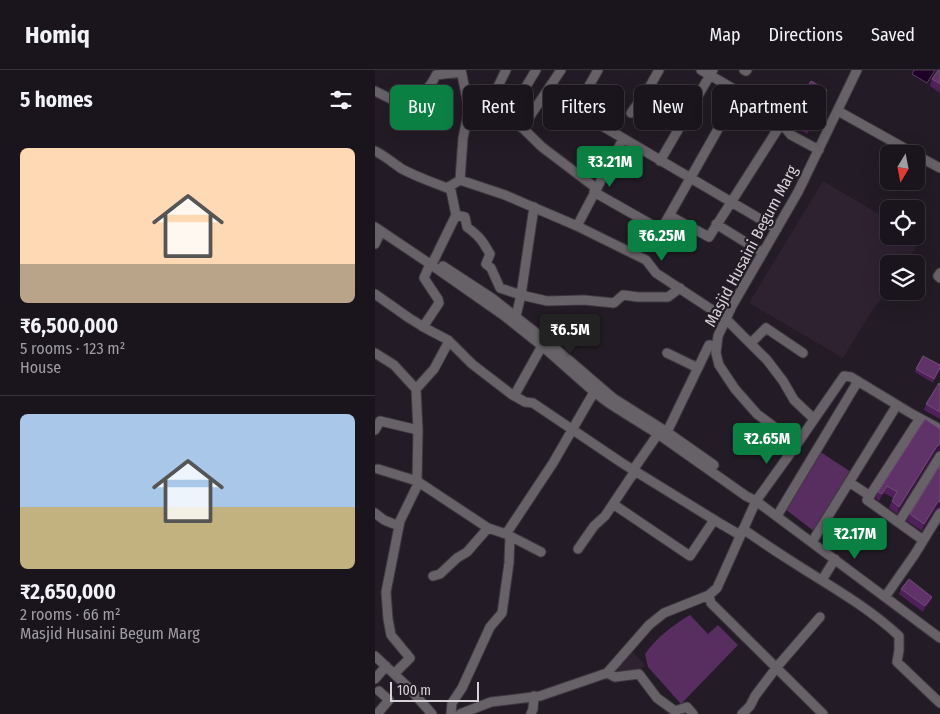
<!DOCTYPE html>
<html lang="en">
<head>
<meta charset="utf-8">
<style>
	body { margin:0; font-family:"Fira Sans Condensed",sans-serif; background:#272129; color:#f1f3f6; height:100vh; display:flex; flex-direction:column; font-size:19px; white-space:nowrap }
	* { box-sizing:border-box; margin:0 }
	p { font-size:16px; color:#9f9ea3 }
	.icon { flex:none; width:28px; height:28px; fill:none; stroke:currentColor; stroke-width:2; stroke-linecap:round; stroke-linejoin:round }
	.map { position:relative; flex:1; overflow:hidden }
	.sheet { display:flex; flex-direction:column; background:#1a141c; width:375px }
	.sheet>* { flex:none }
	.hud { position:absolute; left:15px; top:15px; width:475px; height:45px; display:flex; gap:10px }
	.needle { width:32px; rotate:190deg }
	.tools { position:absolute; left:505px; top:75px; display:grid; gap:10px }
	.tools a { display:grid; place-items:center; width:45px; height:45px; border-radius:8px; background:#1a141c; box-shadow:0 5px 20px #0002,0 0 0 1px #38333b; font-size:25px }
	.scale { position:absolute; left:15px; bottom:12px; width:89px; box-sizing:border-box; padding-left:5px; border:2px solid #d7d1d8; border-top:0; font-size:14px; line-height:18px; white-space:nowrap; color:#d7d1d8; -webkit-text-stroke:4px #231b25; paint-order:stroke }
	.price { position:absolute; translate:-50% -42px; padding:0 11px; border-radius:5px; background:#0b8043; color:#fff; font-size:16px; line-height:32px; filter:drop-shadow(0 1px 2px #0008) }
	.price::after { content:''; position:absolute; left:50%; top:30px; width:15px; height:11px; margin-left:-8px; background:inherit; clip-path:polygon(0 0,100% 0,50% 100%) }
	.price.on { background:#222; color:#fff }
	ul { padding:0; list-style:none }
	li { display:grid; align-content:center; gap:10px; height:265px; padding:0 20px }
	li+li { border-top:1px solid #38333b }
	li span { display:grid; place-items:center; height:155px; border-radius:8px; color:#555 }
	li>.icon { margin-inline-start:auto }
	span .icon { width:90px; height:90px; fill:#fffc; stroke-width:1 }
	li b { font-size:21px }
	h2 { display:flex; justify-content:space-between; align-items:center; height:60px; padding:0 20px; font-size:21px }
	.tag { padding:0 18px; border-radius:8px; background:#1a141c; box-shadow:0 5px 20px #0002,0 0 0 1px #38333b; font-size:18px; line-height:45px }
	.tag.on { background:#0b8043; color:#fff }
	header { display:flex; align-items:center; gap:30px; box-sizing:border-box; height:70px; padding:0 25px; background:#1a141c; border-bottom:1px solid #38333b }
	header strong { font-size:24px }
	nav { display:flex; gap:28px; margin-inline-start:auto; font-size:18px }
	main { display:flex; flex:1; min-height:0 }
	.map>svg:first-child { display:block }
	.built { fill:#2e2230 }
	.green { fill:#582d60 }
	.water { fill:#1f0026; stroke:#563f5b }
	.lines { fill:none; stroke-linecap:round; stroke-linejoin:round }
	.minor-casing { stroke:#403842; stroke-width:11 }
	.minor { stroke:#676267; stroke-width:9 }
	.wall { fill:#50205a }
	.shaded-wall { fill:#38163f }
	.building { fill:#5f3367; stroke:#724c79 }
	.labels { text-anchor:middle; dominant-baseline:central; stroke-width:4.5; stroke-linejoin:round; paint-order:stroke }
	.street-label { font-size:16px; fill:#d7d1d8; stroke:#231b25 }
</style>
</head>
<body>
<header>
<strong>Homiq</strong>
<nav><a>Map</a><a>Directions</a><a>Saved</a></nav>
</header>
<main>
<section class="sheet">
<h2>5 homes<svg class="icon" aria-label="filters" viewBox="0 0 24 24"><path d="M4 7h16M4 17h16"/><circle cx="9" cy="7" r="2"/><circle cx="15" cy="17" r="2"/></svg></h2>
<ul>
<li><span style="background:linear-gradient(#ffd9b3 75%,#b9a48a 0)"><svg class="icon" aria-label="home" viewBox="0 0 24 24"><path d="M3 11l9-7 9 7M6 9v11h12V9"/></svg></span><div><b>₹6,500,000</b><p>5 rooms · 123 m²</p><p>House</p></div></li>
<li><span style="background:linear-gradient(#a9c7e8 60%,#c2b280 0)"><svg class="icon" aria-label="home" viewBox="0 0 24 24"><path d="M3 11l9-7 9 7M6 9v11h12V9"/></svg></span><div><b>₹2,650,000</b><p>2 rooms · 66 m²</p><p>Masjid Husaini Begum Marg</p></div></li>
</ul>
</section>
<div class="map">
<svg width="565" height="644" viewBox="0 0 565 644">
	<rect width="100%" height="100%" fill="#231b25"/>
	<path class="built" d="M448 111 514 150V166H540L546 170 529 194H514V217L493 247 468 288 374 233Z
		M256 580 270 595 264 602 240 605 236 602Z"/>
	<path class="green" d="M444 381 476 402 440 462 410 439Z
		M315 545 333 564 343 555 363 575 306 634 273 597 270 584C282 567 298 555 315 545Z"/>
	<path class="water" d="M539 0H560L552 13 537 4Z"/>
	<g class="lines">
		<defs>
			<path id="minor" d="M223 0 198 44 199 45 229 57 402 159
				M326 0 364 22 395 44 410 58 416 65 444 80
				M369 0 371 1 372 0
				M0 21 20 31 28 38C41 29 54 21 61 5L86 2
				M93 34 100 29 130 41 167 77 221 118
				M114 35 131 0
				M463 41 540 84
				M256 43 275 16 284 0
				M134 45 161 0
				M147 58 186 0
				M0 81C10 86 18 93 27 99 42 107 57 112 72 118L85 110 130 125 202 156 271 190 281 203 351 249 392 290 408 311 419 330 439 349
				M541 85 565 98
				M285 91 338 0
				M85 110 88 68 94 39 86 0
				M219 122 286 160 364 22
				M81 145 90 147 92 157C105 167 107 170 115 184L111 194 116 198 125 218 146 225 172 231 209 230 239 233 248 225 263 227H293L305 218
				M295 146 334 167 406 54
				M341 154 388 183
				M202 156 248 69
				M0 157 55 194 128 245 167 276 219 322 235 334 283 364 371 426 381 431 565 568
				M0 174 6 161
				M59 190 81 145 75 116
				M68 196 117 228 174 273 238 328 292 362 339 395
				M565 203 563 206 565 208
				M0 224 34 248 52 259 73 270 97 294 136 324 150 332 158 333 247 393 346 454 365 465
				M141 246 146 225 159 137
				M48 257 64 233 63 229 49 208 55 194
				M376 273 391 258 428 283
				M0 283 19 295 41 319
				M292 283 323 298
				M139 326 167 276
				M545 348 492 430 548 470
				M0 360 5 351 43 360
				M292 362 334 275 342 276
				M422 374 382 344 360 319 344 295 341 283 343 266 357 236 423 122 482 0
				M3 399 42 411 113 458 131 464 166 482
				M258 400 283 364
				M42 411 43 360 41 319 59 299 74 271
				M474 412 495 426
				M238 434 315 486 339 450
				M0 443 9 450 24 456
				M402 446 483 311
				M524 452 565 386
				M368 459C384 470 400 481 416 491 453 515 492 536 524 566V580L522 592 565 633
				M131 464 178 393 219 322
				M437 472 522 335
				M203 479 219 456 230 446 260 401
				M58 506 65 504 82 488 92 482 113 458
				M447 510 460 489
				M334 525 336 533 448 644
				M510 527 540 484 565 443
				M0 586 33 617 57 644
				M232 603 240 607 264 604 282 628 300 641 312 637 318 644
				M19 604 35 588 16 565 13 549 11 522 25 451 44 412
				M0 609 11 596
				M2 644 14 630 4 621
				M76 644 77 633 87 618 115 557 127 543 134 493 135 466
				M85 644 116 632 165 626 232 603 274 555 289 543 334 525 342 518 381 431 422 374 469 306 476 307 537 344 565 359
				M156 644 158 639 159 626
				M367 644 375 636 380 626 401 598 445 547"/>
		</defs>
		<use href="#minor" class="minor-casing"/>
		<use href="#minor" class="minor"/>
	</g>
	<path class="wall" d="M565 0V23L555 16 557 9Z
		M449 27 439 43 440 52 432 64 416 54 418 47 416 46 418 39Z
		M565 295 558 313 540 302 541 299Z
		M565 314V349L549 340 551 334Z
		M565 359V380L560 383 522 444 514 438 518 428 509 423 504 431 501 428 503 422Z
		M565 437 560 440 547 461 532 451 535 444Z
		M526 519 555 532 548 542 524 524Z"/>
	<path class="shaded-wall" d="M452 20 449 27 436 49 438 42Z
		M442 45 440 52 432 64 435 57Z
		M565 374V380L560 383 522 444 524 437 562 376Z
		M512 416 509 423 504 431 507 424Z
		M565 431V437L560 440 547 461 549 454 562 433Z
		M557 527 555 532 548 542 550 536Z"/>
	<path class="building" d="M563 0H565V14L557 9Z
		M436 11 452 20 438 42 442 45 435 57 418 47 422 41 418 39Z
		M548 286 565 295V298L559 309 541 299Z
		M564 313 565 314V342L551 334Z
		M550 349 565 359V374L562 376 524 437 517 431 522 422 512 416 507 424 503 422Z
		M565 395V431L562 433 549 454 535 444Z
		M534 509 557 527 550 536 526 519Z"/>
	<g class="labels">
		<g class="street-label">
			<text transform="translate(376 176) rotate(-62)">Masjid Husaini Begum Marg</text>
		</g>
	</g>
</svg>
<div class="tools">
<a><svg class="needle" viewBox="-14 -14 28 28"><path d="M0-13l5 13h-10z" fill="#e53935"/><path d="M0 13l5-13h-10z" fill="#9f9ea3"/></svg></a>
<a><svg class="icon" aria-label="locate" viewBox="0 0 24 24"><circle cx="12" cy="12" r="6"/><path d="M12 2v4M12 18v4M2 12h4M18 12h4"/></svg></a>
<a><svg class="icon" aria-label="layers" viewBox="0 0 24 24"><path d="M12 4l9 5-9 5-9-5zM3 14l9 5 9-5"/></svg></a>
</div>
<div class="scale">100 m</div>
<b class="price" style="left:235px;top:118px">₹3.21M</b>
<b class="price" style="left:287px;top:192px">₹6.25M</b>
<b class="price on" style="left:195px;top:286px">₹6.5M</b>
<b class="price" style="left:392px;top:395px">₹2.65M</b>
<b class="price" style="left:480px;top:490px">₹2.17M</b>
<div class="hud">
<a class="tag on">Buy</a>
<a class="tag">Rent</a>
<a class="tag">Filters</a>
<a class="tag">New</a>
<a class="tag">Apartment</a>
</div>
</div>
</main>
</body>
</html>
